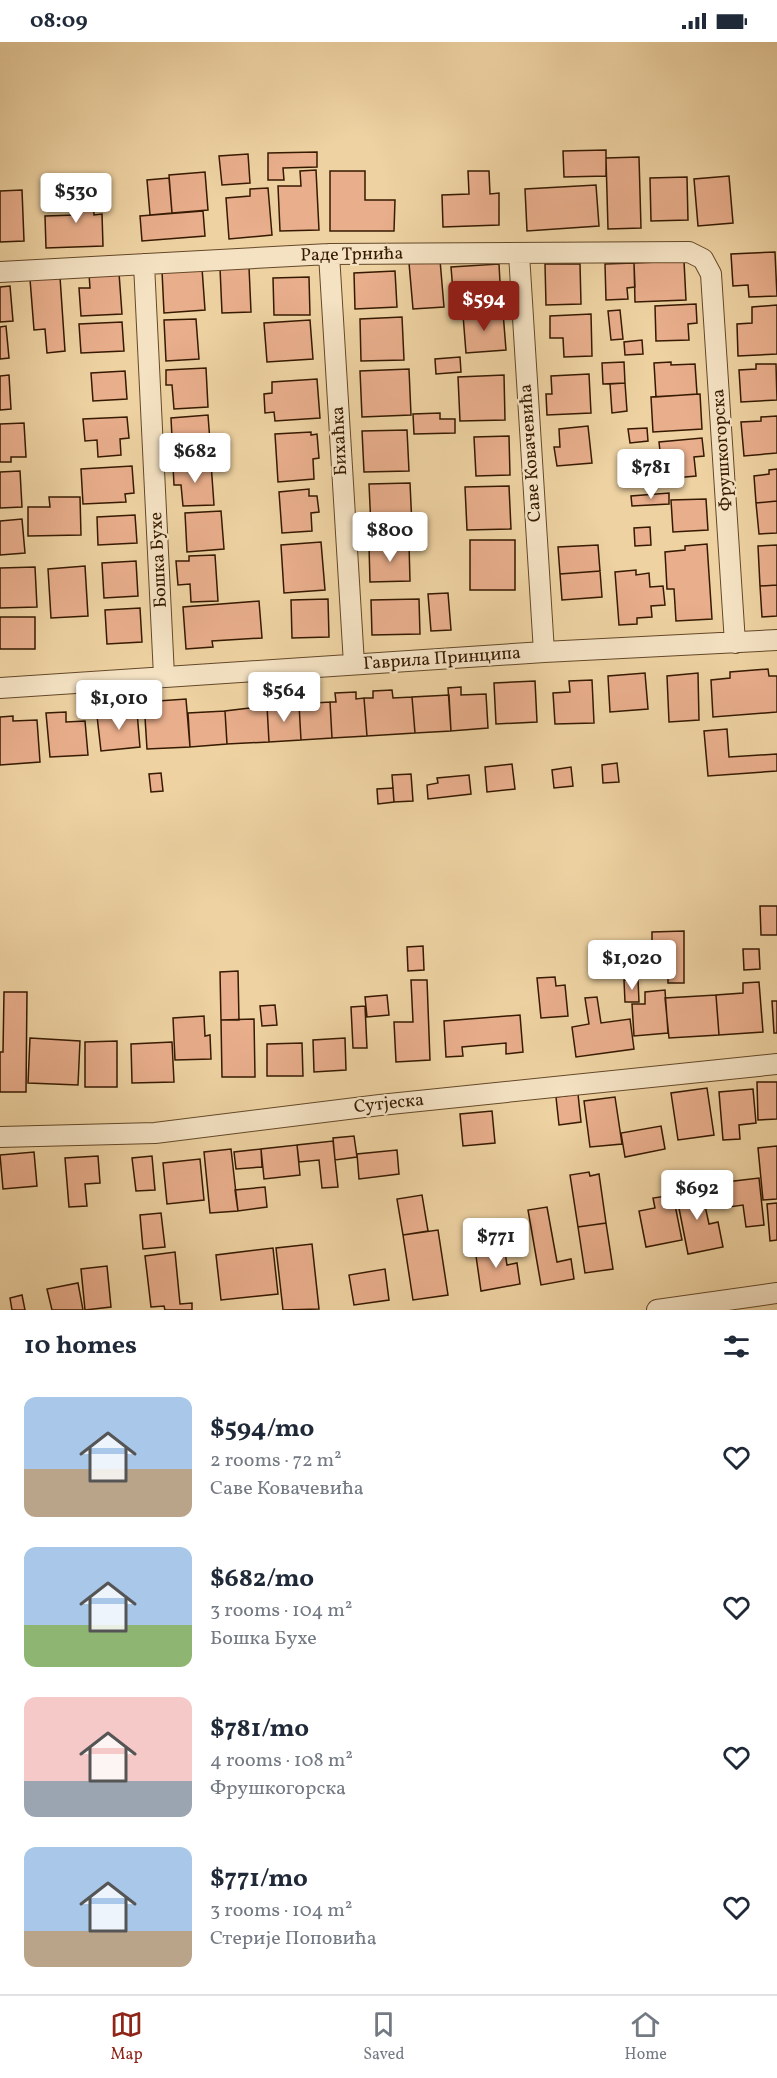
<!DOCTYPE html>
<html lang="en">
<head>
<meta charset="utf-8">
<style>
	body { margin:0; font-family:Vollkorn,serif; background:#f6f6f7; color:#1f2937; height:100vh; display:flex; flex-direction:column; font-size:22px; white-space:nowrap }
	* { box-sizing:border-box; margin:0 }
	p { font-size:20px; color:#747a83 }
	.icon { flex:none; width:33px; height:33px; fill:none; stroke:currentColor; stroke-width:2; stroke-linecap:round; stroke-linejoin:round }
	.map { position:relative; height:1268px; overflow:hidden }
	.panel { display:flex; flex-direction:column; background:#fff; flex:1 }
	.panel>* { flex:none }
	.price { position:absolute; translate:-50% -51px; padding:0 14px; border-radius:6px; background:#fff; color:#222; font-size:20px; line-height:39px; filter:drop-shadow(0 2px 3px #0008) }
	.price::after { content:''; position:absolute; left:50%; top:36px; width:18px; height:14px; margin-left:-9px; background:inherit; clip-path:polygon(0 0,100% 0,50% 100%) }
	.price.active { background:#8f2418; color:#fff }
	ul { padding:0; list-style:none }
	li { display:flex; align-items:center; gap:18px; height:150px; padding:0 24px }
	li span { display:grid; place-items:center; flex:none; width:168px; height:120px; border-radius:12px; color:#555 }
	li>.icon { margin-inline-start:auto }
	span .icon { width:72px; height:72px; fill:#fffc; stroke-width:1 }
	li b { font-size:26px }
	h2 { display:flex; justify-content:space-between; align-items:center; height:72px; padding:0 24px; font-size:26px }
	.status { display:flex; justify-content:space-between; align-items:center; height:42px; padding:0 30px; background:#fff; direction:ltr }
	.status svg { height:16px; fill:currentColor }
	.menu { display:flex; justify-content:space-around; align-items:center; height:84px; border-top:2px solid #e0e1e3; background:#fff; font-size:16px; color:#747a83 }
	.menu a { display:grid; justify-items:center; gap:3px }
	.menu .active { color:#8f2418 }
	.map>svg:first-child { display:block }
	.building { fill:#e9ae8c; stroke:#361a00; stroke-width:1.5 }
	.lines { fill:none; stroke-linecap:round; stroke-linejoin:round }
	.street-casing { stroke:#644828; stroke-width:22 }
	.street { stroke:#f4e2c3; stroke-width:20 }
	.labels { text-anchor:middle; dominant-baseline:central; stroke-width:4.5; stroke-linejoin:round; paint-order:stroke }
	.street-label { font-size:18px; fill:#361a00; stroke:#f4e2c3 }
</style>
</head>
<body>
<div class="status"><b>08:09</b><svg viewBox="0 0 49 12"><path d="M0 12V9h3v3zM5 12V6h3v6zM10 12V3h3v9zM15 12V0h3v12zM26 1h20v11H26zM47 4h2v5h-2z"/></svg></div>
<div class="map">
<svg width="777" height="1268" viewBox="0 0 777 1268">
	<rect width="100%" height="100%" fill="#eed2a2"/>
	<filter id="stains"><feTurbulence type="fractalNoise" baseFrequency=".00333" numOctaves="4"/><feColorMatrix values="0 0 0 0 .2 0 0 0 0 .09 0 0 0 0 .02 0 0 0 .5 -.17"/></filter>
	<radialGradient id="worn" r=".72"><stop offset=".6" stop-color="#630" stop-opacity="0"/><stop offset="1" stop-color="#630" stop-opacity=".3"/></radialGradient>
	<path class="building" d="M606 108V134L564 135 563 109Z
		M317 110V125L283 126 284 138H268V111Z
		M248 112 250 141 222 143 219 114Z
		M639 115 641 186 608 187 606 116Z
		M316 128 319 188 280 189 278 144H301L300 129Z
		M330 129H365V158H395L394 189H330Z
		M468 129H489L490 152 499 151V183L443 185 442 153 469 152Z
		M205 130 208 168 172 171 169 133Z
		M729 134 733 181 698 184 694 137Z
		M687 135 688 178 651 179 650 136Z
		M169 136 172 171 150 173 147 138Z
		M596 143 599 184 527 189 525 147Z
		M93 144 94 173 102 172 103 204 46 206 45 174 75 173V145Z
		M268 146 272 193 229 197 226 156 250 154V147Z
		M22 148 24 199 0 200V149Z
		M203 169 205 194 142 199 140 174Z
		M775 210 777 254 749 255 748 243 733 244 731 212Z
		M440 218 444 265 413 267 409 221Z
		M684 219 686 258 635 260 634 221Z
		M634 221 635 245 627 246 628 257 606 258 605 222Z
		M499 222 501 259 454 262 451 225Z
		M545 222H580L581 262 546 263Z
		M249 225 251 270 222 271 220 226Z
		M202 226 205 268 164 271 162 229Z
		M395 229 397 265 355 267 354 231Z
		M119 231 122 272 81 274 79 246H90L89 232Z
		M60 235 65 309 47 311 45 287 34 288 30 237Z
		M309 235 310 273H274L273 236Z
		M10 244 13 279 0 280V245Z
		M696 262 697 281 688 282 689 298 656 299 655 264Z
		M777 263V312L738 314 737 282 752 281V265Z
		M620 268 623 297 611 298 608 269Z
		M503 270 506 308 466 311 463 273Z
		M591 272 592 314 564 315 563 296H550V274Z
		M402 275 404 318 361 319 360 277Z
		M196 277 199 317 166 319 164 278Z
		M310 278 313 317 267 320 264 281Z
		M122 280 124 309 81 311 79 282Z
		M6 284 9 316 0 317V285Z
		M642 298 643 312 625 313 624 300Z
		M460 315 461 330 436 332 435 317Z
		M624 320 625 341 603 342 602 321Z
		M671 320V323L695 322 697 352 656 355 654 321Z
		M756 322H776L777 358 741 360 739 328 756 327Z
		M206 326 208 365 174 367 172 343H166V328Z
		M409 327 411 373 362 375 360 329Z
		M125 329 127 357 93 359 91 331Z
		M589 332 591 371 547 373 546 352H552L551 334Z
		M9 333 11 367 0 368V334Z
		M504 333 505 378 460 379 458 335Z
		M317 337 320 376 275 379 274 370 265 371 264 352 272 351V340Z
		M625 341 627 369 612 371 610 342Z
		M700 352 702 387 653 390 651 355Z
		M440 371V377H455V391L414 392 413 372Z
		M208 373 211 413 173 415 171 376Z
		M777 374V411L744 414 741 380 761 379V375Z
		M127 375 129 396 120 397 121 413 98 415 97 398 85 399 83 377Z
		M24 381 26 415H11V420H0V382Z
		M588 384 592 421 557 424 554 405H560L559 387Z
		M647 386 648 399 630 401 628 387Z
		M407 388 409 429 364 430 362 389Z
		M311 390V393L317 392 319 416 313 417 314 437 278 440 275 392Z
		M509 394 510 433 476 434 474 395Z
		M702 396 704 414 694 415 696 434 663 437 659 400Z
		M211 421 214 463 183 464 181 443H174L173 424Z
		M132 424 134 451 125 452 126 460 83 462 81 427Z
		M777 427V459L756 461 754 434 769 432V428Z
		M20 429 22 465 0 466V430Z
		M410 441 412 484 371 485 369 442Z
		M509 444 511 487 467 488 465 445Z
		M309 447V454H317L319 470 311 471 312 489 282 491 279 450Z
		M669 451V462L632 464 631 454Z
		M49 455H80L81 493 28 494V465H50Z
		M706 457 708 488 673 490 671 458Z
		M777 459V491L759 492 756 461Z
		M221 469 224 507 187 510 185 471Z
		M135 473 137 501 98 503 97 475Z
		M22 477 25 511 0 513V479Z
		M650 485 651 503 635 504 634 486Z
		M470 498H515V548H470Z
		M321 500 325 548 284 551 281 503Z
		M409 502 410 539 370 540 369 504Z
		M707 502 712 577 676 579 674 547H667L665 510 685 508V504Z
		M598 503 600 529 560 532 558 505Z
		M777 503V543L760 544 758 504Z
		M215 513 218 559 191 560 190 542 178 543 176 519H189V514Z
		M136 519 138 554 104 556 102 521Z
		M85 524 88 574 51 576 48 527Z
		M35 525 37 565 0 566V526Z
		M636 528V533L649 531 650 545 663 544 665 563 651 564 652 575 637 576V582L619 583 615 530Z
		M600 529 602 555 562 558 560 532Z
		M777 543V574L762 575 760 544Z
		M448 551 451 588 431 589 428 552Z
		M328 557 329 595 292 596 291 558Z
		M419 557 420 592 372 593 371 558Z
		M259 559 262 596 212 599 213 605 186 607 183 565Z
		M140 566 142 600 107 602 105 568Z
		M0 575H35V607H0Z
		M768 627 769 634H777V670L713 675 711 638 730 636V630Z
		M645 631 648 667 610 670 608 634Z
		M698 631 699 678 669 680 667 634Z
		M592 638 594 681 555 682 553 651 570 650 569 639Z
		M535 639 537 680 496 682 494 641Z
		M461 645V653L486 652 488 686 451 689 448 646Z
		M392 648 393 656 412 655 415 691 367 694 364 656H373V649Z
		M356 650V657L364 656 367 694 332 696 330 660H336L335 651Z
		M449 653 451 689 415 691 412 655Z
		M186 657 190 705 147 707 144 660Z
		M330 660 332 696 301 698 299 662Z
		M299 662 301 698 269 700 267 664Z
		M267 664 269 700 227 702 225 669Z
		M225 669 227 702 190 705 188 671Z
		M66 670V680L85 679 88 713 50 715 46 671Z
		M137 670 140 705 101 709 97 674Z
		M13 674V679L37 678 40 720 0 723V675Z
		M727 687 729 715 777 712V729L708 734 704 689Z
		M617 721 619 740 603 741 602 723Z
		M512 722 515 747 487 750 485 725Z
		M571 725 573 744 554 746 552 728Z
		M161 731 163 749 151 750 149 732Z
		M411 732 413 759 394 760 392 733Z
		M469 733 471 752 428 757 427 743 438 741 437 736Z
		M393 746 394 760 378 762 377 747Z
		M760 864H777V893H761Z
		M684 889V941H668V931H652V890Z
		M423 904 424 928 408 929 407 905Z
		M743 907H759L760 927 744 928Z
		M617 919 618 932 601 933 600 921Z
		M238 929 239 978H221L220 930Z
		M555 935 556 944 565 943 568 974 541 976 537 936Z
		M411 938H427L430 1018 396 1020 394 980H413Z
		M624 938H638L639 960H625Z
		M759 940 763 990 719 993 716 953 743 951V941Z
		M665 948 668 991 634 994 632 962H645V950Z
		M4 950H27L26 1050H0V1010H3Z
		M387 953 389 973 367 975 365 955Z
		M716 953 719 993 669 996 665 956Z
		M597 955 601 981 630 977 634 1007 576 1015 572 985 589 982 585 956Z
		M772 959H777V991H774Z
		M275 963 277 983 262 984 260 964Z
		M365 964 367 1006H353L351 965Z
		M520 973 523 1010 506 1012V1001L462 1005 463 1014 446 1015 444 979Z
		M204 974 205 994 210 993 211 1017 175 1018 173 976Z
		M254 977 255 1035H222L221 978Z
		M30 996 80 999 78 1043 28 1041Z
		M345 996 346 1028 314 1030 313 998Z
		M117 999V1045H85V1000Z
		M172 1000 174 1040 132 1041 131 1002Z
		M302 1001 303 1034H267V1002Z
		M757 1040H777V1077L758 1078Z
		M707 1046 714 1093 678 1098 671 1051Z
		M753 1047 756 1081 739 1083 740 1097 723 1098 719 1050Z
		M578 1052 581 1080 559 1083 556 1055Z
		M615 1055 622 1102 590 1105 584 1059Z
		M492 1069 495 1101 463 1104 460 1072Z
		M661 1084 665 1107 625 1115 621 1091Z
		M354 1094 357 1115 335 1118 333 1096Z
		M333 1099 338 1145 322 1146 319 1118 299 1120 297 1103Z
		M297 1103 300 1133 264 1137 261 1107Z
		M777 1104V1157L763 1158 758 1106Z
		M231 1107 238 1169 210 1171 204 1110Z
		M261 1107 262 1125 236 1127 234 1110Z
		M397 1108 399 1132 359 1137 357 1112Z
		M34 1110 37 1144 3 1147 0 1113Z
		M98 1114 100 1141 85 1142 87 1164 69 1165 65 1116Z
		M152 1114 155 1148 136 1149 132 1116Z
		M200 1117 204 1158 167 1162 163 1121Z
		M589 1130 590 1134 599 1132 606 1181 578 1185 570 1133Z
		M759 1136 764 1183 746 1185 743 1163 729 1165 726 1140Z
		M700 1141 709 1182 718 1180 723 1205 688 1212 675 1146Z
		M265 1145 267 1165 238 1169 235 1148Z
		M422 1153 428 1189 403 1193 397 1157Z
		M673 1153 682 1198 646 1205 639 1169 655 1166 653 1156Z
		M777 1161V1198L770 1199 767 1162Z
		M547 1165 557 1220 571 1217 574 1237 541 1243 528 1168Z
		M161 1171 165 1205 143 1207 140 1173Z
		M500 1181 503 1203 475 1207 471 1185Z
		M606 1181 613 1227 585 1231 578 1185Z
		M438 1188 448 1253 413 1258 403 1193Z
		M312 1202 319 1267 283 1268 276 1206Z
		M504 1203 507 1223 517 1221 520 1242 481 1249 475 1207Z
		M273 1206 278 1252 221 1258 216 1213Z
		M175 1210 180 1262 192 1261V1268H165L164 1264 151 1265 145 1214Z
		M107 1224 111 1265 85 1268 81 1227Z
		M385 1227 389 1258 354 1263 349 1233Z
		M78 1241 83 1268H52L47 1247Z
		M22 1253 25 1268H12L10 1256Z"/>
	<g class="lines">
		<defs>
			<path id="street" d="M329 212 354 622
				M519 212 544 610
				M144 222 164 634
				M0 230 329 212 689 210 703 217 711 232 735 601
				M0 646 544 610 777 598
				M0 1095 155 1091 380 1063 777 1022
				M657 1268 777 1251"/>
		</defs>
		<use href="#street" class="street-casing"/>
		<use href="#street" class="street"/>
	</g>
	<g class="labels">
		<g class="street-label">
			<text transform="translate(352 213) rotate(-1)">Раде Трнића</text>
			<text transform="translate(340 399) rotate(-93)">Бихаћка</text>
			<text transform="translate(723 408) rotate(-94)">Фрушкогорска</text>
			<text transform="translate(531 411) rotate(-94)">Саве Ковачевића</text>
			<text transform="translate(159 518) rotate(-93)">Бошка Бухе</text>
			<text transform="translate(442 617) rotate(-4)">Гаврила Принципа</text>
			<text transform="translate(389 1062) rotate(-6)">Сутјеска</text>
		</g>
	</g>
	<rect width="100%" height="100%" filter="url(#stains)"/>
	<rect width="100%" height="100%" fill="url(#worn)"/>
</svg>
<b class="price" style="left:76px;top:182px">$530</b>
<b class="price active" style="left:484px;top:290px">$594</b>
<b class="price" style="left:195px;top:442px">$682</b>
<b class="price" style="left:651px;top:458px">$781</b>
<b class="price" style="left:390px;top:521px">$800</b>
<b class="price" style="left:284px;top:681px">$564</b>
<b class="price" style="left:119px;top:689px">$1,010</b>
<b class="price" style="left:632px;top:949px">$1,020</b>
<b class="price" style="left:697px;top:1179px">$692</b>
<b class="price" style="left:496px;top:1227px">$771</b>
</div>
<section class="panel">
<h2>10 homes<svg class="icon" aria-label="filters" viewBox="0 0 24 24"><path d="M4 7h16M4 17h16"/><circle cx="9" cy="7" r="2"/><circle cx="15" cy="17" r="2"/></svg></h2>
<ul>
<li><span style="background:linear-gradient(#a9c7e8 60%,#b9a48a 0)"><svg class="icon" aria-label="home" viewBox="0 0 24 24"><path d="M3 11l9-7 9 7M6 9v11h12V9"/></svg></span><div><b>$594/mo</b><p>2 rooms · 72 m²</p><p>Саве Ковачевића</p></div><svg class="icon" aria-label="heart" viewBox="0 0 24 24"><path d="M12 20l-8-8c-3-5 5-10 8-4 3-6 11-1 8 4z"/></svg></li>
<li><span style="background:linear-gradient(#a9c7e8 65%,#8fb573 0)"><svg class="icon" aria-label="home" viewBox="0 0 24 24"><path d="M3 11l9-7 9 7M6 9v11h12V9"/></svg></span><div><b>$682/mo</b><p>3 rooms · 104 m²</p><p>Бошка Бухе</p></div><svg class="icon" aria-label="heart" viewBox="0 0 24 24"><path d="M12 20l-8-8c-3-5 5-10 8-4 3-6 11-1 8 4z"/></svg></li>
<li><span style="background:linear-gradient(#f6c9c9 70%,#9aa5b1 0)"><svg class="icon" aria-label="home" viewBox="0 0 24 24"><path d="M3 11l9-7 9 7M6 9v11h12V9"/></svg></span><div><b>$781/mo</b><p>4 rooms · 108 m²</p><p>Фрушкогорска</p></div><svg class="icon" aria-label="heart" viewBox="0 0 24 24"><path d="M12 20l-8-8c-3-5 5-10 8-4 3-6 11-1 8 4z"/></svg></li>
<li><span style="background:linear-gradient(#a9c7e8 70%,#b9a48a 0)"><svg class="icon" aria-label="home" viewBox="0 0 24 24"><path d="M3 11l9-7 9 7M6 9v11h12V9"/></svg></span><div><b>$771/mo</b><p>3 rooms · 104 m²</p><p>Стерије Поповића</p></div><svg class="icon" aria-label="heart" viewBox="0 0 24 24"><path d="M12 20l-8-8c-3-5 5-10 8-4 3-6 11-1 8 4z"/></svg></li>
</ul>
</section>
<nav class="menu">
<a class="active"><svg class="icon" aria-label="map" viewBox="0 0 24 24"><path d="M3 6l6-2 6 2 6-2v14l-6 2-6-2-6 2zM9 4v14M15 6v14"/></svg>Map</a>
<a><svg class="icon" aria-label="saved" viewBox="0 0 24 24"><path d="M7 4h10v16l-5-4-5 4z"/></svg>Saved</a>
<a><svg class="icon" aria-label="home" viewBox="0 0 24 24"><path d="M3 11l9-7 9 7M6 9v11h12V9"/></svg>Home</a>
</nav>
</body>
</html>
